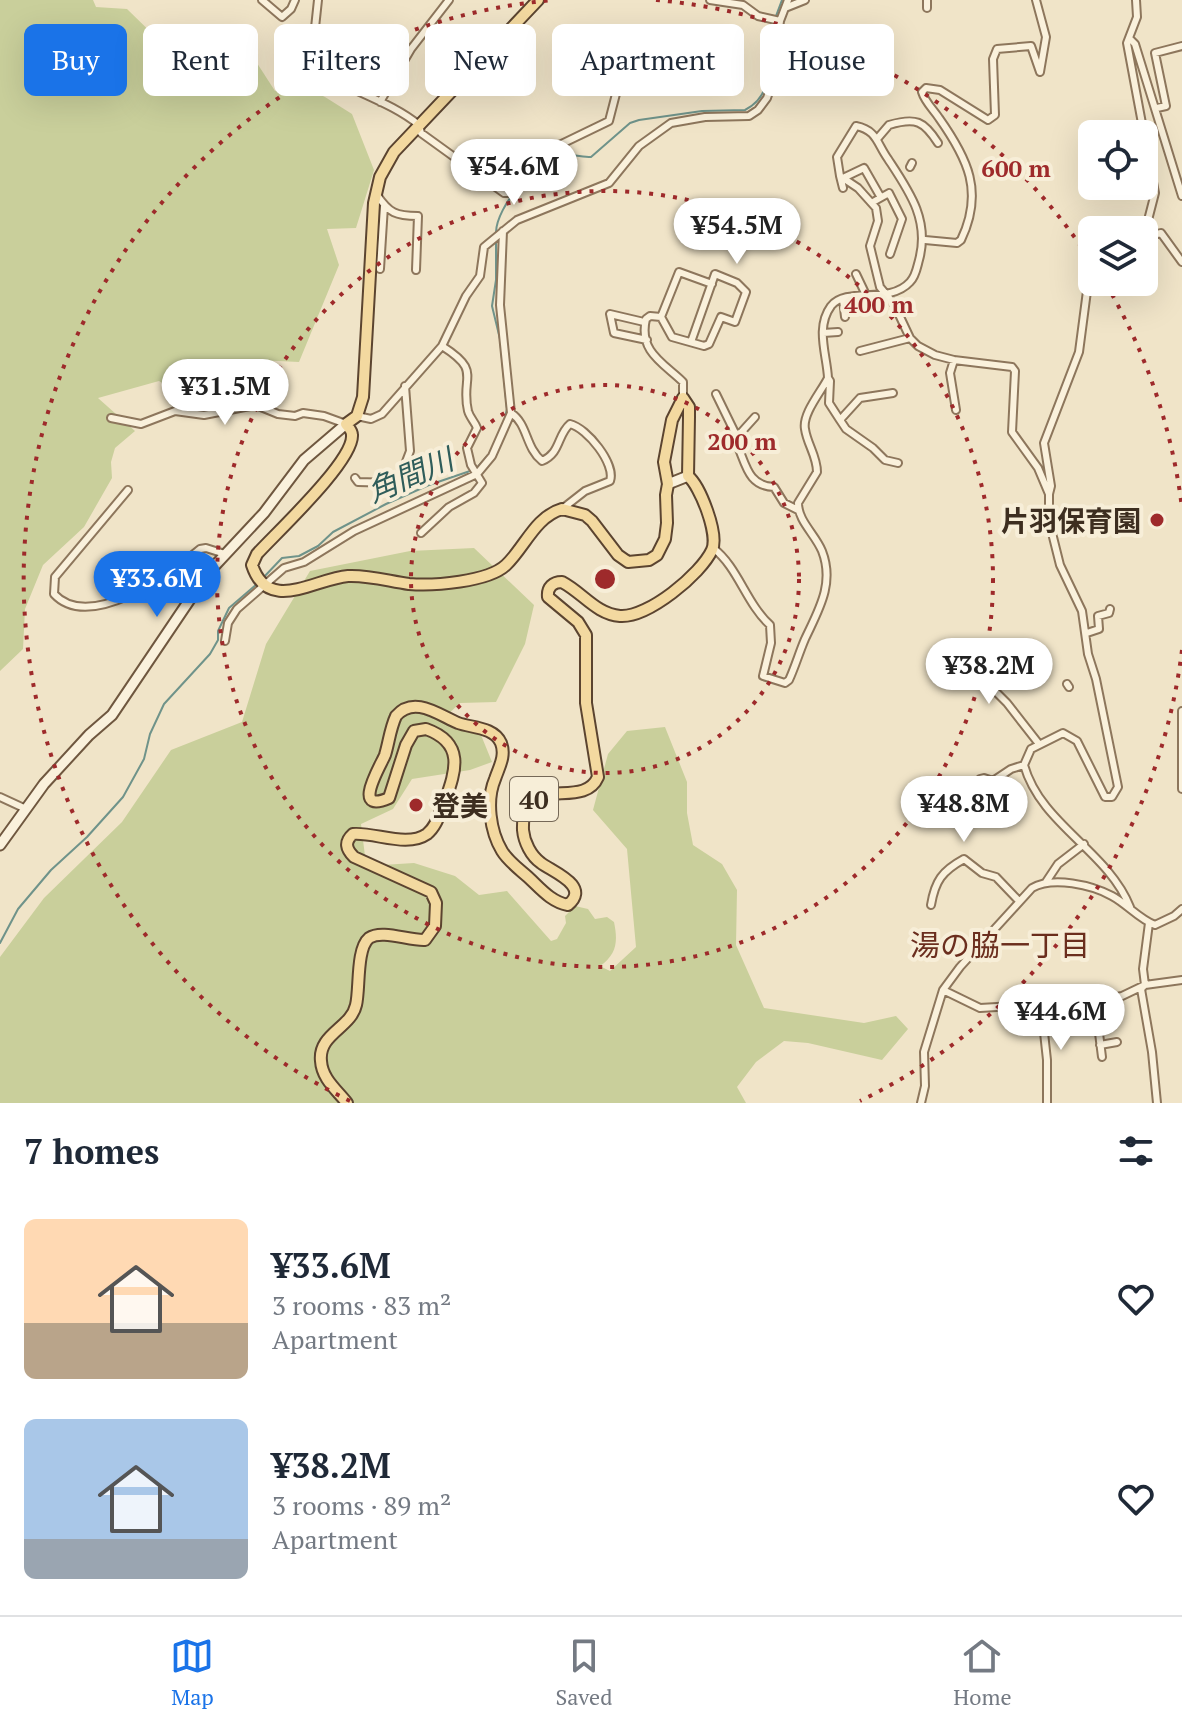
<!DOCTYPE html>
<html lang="en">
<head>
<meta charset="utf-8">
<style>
	body { margin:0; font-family:"PT Serif","Noto Sans JP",serif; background:#f6f6f7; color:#1f2937; height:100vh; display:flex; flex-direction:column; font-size:30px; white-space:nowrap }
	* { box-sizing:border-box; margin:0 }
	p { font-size:26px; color:#747a83 }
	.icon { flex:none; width:44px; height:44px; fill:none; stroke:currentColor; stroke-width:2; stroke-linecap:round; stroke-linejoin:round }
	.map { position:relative; height:1103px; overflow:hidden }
	.panel { display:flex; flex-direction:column; background:#fff; flex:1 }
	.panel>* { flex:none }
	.hud { position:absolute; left:24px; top:24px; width:1134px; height:72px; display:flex; gap:16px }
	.tools { position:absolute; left:1078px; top:120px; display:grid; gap:16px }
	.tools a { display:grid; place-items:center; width:80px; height:80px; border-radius:12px; background:#fff; box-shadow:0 8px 32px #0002; font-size:40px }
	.price { position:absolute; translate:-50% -68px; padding:0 18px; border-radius:28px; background:#fff; color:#222; font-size:26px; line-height:52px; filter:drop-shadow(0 2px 4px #0008) }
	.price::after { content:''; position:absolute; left:50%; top:48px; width:24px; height:18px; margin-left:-12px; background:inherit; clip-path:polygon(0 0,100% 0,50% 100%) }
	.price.active { background:#1a73e8; color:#fff }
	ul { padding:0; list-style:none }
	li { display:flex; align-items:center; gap:24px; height:200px; padding:0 24px }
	li span { display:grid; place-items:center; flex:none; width:224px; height:160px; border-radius:12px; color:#555 }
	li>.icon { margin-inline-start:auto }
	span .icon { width:96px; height:96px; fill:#fffc; stroke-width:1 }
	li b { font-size:34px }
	h2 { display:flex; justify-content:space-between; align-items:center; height:96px; padding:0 24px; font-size:34px }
	.tag { padding:0 28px; border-radius:12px; background:#fff; box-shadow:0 8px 32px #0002; font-size:28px; line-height:72px }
	.tag.active { background:#1a73e8; color:#fff }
	.menu { display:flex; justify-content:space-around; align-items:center; height:112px; border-top:2px solid #e0e1e3; background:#fff; font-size:22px; color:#747a83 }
	.menu a { display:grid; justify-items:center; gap:4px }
	.menu .active { color:#1a73e8 }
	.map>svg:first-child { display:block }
	.green { fill:#c9cf9b }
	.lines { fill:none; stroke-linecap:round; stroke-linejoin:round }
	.stream { stroke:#6f938a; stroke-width:2 }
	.street-casing { stroke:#8d765c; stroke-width:10 }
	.secondary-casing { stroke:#6f573f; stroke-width:13 }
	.primary-casing { stroke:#5b4430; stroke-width:14 }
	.street { stroke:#faf1dc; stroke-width:6 }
	.secondary { stroke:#faf1dc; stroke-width:9 }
	.primary { stroke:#f3d9a0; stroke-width:10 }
	.ring { fill:none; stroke:#9e2a2b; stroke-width:4; stroke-dasharray:4 8 }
	.poi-dot { fill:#9e2a2b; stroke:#f7eed8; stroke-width:3 }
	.labels { text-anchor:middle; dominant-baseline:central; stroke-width:8; stroke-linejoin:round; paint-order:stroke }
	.shield { fill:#f7eed8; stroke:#756857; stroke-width:2 }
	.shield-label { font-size:26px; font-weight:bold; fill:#3d2e20 }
	.poi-label { font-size:28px; font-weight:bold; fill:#3d2e20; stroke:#f7eed8; text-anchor:end }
	.water-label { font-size:30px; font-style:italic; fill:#2f5d5a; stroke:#f7eed8 }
	.neighbourhood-label { font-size:30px; fill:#6b2e1e; stroke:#f7eed8 }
	.centre { fill:#9e2a2b; stroke:#f7eed8; stroke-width:4 }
	.ring-label { font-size:24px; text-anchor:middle; font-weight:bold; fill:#9e2a2b; stroke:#f7eed8; stroke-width:8; stroke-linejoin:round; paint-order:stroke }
</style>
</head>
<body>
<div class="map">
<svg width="1182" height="1103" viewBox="0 0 1182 1103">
	<rect width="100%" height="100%" fill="#f0e4c8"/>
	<path class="green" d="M0 0H93L96 7 127 9 167 48 179 52 234 39 255 60 275 91 298 84 325 97 352 114 374 170 356 228 327 229 339 265 299 362 257 360 250 389 187 398 159 381 98 398 135 431 115 448 111 462 112 478 84 527 43 565 25 609 23 649 0 671Z
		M474 548 534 605 525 644 496 702 460 703 443 719 481 735 492 762 470 770 412 779 393 809 361 824 365 856 382 865 414 863 455 876 479 895 507 891 551 941 557 939 566 923 565 916 575 906 588 909 595 919 607 917 614 922C618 941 617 954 600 966L610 971 636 947 627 849 593 810 608 754 627 731 665 727 687 782V813L693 845 722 864 737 890 736 945 764 1008 864 1023 896 1016 908 1029 882 1060 808 1043 784 1041 756 1062 737 1087 746 1103H0V957L44 898 122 822 171 750 242 722 266 644 310 571 410 551Z"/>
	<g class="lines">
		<path class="stream" d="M776 16 782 0
			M496 232C497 206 534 163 560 156 571 153 580 157 591 157L630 123 639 120 702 111 745 110C755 105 761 99 765 88L775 22
			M496 239V280L492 306 500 339 507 409 504 422
			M262 579 282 558 299 556 318 546 333 532 386 504 429 485 476 469 490 453
			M0 943 18 909 51 870 87 837 123 797 144 759 150 734 164 704 210 654 218 640V631L229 608 258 583"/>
		<defs>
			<path id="street" d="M262 0 282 17 291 9 295 0
				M318 0 311 65C344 90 387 99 419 125L421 133 504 193H509L533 163 547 151 609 121 617 90
				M710 0 743 5 758 16 780 21
				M1036 0 1046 37 1040 72
				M1136 0 1137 17 1127 43 1155 193 1147 224 1142 230
				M785 8 805 0
				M927 8V0
				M1129 38 1135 44 1182 196
				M380 102 411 49 449 0
				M1157 108 1166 106 1155 53 1182 46
				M877 139 889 125C916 117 924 121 938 143
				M910 167 912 163
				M840 176 843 188
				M843 178 864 168 880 196
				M377 195C389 213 396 216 418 216L416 270
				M873 202 889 193 902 219 890 254
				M1144 237 1161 233 1182 262
				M925 240 957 243 961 240C984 192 968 159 939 118 933 109 925 102 922 92L926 88 940 90 988 120 995 115 993 59 997 49 1031 46 1040 72
				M1092 253 1079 352 1044 443 1051 486 1049 494V517L1053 537 1060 565 1082 611 1088 654 1096 679 1118 787 1112 797H1105L1077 741 1063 733 1031 749 1024 765C1041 825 1107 850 1130 907
				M380 269 384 206
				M856 274 866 295
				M843 299 845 317
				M661 317 679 272 712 284
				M644 322 610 314 614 333 647 340
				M823 333 838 332
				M860 351 910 338
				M954 360 950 373 956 410
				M893 393 860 398 840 420 829 403 830 381 828 378C827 355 815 328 831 306 847 286 889 305 910 282 916 276 917 267 919 260 930 220 909 191 888 159 877 144 877 130 856 126L837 157 840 176 858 188 876 208 878 221 870 246 880 287 894 304 910 338 918 346 935 355 954 360 1012 367 1015 371 1012 432 1038 468 1049 494
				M716 394 737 437 736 442C746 463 747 486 774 487L784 503 798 510
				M683 398V382C665 364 638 352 646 319L650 316 661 317 672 337 704 346 709 344 721 317 735 322 746 292 737 283 715 274 691 342
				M511 413C528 424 525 447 542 461 561 453 557 435 570 424 587 428 616 464 610 481L585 491 562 509
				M357 416 371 419 382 414 442 346 466 296 480 276 484 247 517 220 609 183 639 146 671 123 705 117 749 116 758 110 767 98 771 86 780 21 788 0
				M111 418 141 424 175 411 204 415 256 405 278 414 295 416 303 413 324 416 346 424
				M840 420 846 429 873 448 885 460 898 463
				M737 437 755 417
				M355 478 358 482 394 483 399 480 410 451 405 386
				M128 490 55 577 54 594C89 632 170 575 200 549L206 548 225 554
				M421 533 449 507 474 493 482 483 471 465 467 448 477 428C475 422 470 418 468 411 460 376 483 372 442 346
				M713 548C738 567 746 603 770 625L771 643 763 676 785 683 789 680C795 667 799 653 805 639 818 611 835 584 822 551 815 534 798 521 798 503L817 472C817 456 807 444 805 429 802 414 821 392 828 378
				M1087 633 1099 629 1098 616 1109 613 1110 609
				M225 641 228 623 237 609 284 568 304 562 354 531 477 474 492 456 511 413 500 305 503 231
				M956 652 1007 703 1039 744
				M1067 684 1069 687
				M1182 711V789
				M980 779 984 778 993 781 1011 769 1024 765
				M0 797 26 809
				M1046 882 1058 864 1084 844
				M931 905C935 881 942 871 964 859L982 873 996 877 1018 900
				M1149 923 1143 969 1145 985 1141 989 1152 1052 1157 1103
				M943 990 980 1008 1095 1001 1122 996 1145 985 1182 980
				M1095 1001 1102 1057
				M1041 1005 1047 1060V1103
				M1100 1045 1117 1042
				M921 1103 925 1086 924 1052 943 990 960 967 1032 888C1053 876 1092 885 1112 896 1127 904 1139 919 1155 925L1174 916 1182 909"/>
			<path id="secondary" d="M668 484 688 476
				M0 845 44 784 89 735 112 715 207 574 264 513 304 460 346 424"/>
			<path id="primary" d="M347 1103C337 1090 322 1079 321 1061 318 1034 351 1028 356 1005 360 989 356 949 369 938 382 929 409 941 425 940L435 926 436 903 431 892 354 857C346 849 344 842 353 834 375 832 407 848 427 834 437 826 440 812 445 801 456 770 465 743 426 729L414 731 406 745 389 798C350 815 381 765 385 755 389 742 390 729 396 716 414 695 439 715 458 723 472 728 494 727 501 743 506 756 499 767 495 779 486 800 490 831 502 851 508 861 519 869 528 877 540 888 551 902 568 905 591 886 553 872 541 863 531 856 524 842 523 830 521 769 583 812 598 777L586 703V635L578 622 548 597C547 587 553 582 562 582 583 593 596 614 620 616 648 618 701 574 712 550 719 534 700 486 688 476L689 417V407L683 398 672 420 664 462 668 484 666 495 667 523 665 539 657 555 649 560 628 562 618 555 592 521 585 515 562 509C535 517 525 547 506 565 488 582 433 586 409 584 388 581 369 575 348 576 314 579 268 614 252 565L257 554C275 534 354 461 352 435 352 430 348 427 346 424L357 416 363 397 374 203 380 177 394 152 538 0"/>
		</defs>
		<use href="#street" class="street-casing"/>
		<use href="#secondary" class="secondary-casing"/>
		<use href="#primary" class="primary-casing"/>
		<use href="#street" class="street"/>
		<use href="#secondary" class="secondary"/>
		<use href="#primary" class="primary"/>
	</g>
	<g class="ring">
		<circle cx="605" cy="579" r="194"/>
		<circle cx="605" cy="579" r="388"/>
		<path d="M1182 650A581 581 0 0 1 860 1101M350 1101A581 581 0 0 1 554 0M656 0A581 581 0 0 1 1089 258M1106 284A581 581 0 0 1 1182 508"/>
	</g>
	<g class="poi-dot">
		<circle cx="1157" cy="520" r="8"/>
		<circle cx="416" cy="805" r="8"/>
	</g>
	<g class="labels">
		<rect class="shield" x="510" y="777" width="48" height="44" rx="6"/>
		<g class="shield-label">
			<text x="534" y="799">40</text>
		</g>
		<g class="poi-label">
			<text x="1141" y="520">片羽保育園</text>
			<text x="432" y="805" text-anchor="start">登美</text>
		</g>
		<g class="water-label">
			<text transform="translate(410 475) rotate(-23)">角間川</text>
		</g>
		<g class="neighbourhood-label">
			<text x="1000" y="945">湯の脇一丁目</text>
		</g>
	</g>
	<circle cx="605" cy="579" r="12" class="centre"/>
	<g class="ring-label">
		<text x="1016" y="177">600 m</text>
		<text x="879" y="313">400 m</text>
		<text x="742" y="450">200 m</text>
	</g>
</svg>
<div class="tools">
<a><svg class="icon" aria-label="locate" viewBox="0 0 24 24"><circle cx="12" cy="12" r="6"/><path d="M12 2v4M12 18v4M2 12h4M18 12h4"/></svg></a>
<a><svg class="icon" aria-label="layers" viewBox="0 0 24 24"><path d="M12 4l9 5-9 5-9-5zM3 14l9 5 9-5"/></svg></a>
</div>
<b class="price" style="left:514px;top:207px">¥54.6M</b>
<b class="price" style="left:737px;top:266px">¥54.5M</b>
<b class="price" style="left:225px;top:427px">¥31.5M</b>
<b class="price active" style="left:157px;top:619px">¥33.6M</b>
<b class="price" style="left:989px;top:706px">¥38.2M</b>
<b class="price" style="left:964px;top:844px">¥48.8M</b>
<b class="price" style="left:1061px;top:1052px">¥44.6M</b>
<div class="hud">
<a class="tag active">Buy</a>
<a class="tag">Rent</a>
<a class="tag">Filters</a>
<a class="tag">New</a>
<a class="tag">Apartment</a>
<a class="tag">House</a>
</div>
</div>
<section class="panel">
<h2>7 homes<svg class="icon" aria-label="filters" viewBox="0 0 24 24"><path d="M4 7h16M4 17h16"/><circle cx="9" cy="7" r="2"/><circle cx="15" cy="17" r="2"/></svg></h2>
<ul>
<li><span style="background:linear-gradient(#ffd9b3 65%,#b9a48a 0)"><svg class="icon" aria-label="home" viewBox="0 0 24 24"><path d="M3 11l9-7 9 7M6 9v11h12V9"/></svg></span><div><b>¥33.6M</b><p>3 rooms · 83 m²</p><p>Apartment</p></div><svg class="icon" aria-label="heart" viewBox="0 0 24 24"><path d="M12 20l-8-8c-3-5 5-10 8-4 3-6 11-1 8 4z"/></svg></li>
<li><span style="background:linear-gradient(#a9c7e8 75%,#9aa5b1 0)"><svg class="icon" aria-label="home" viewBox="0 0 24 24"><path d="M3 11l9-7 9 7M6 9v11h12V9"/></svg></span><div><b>¥38.2M</b><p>3 rooms · 89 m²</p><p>Apartment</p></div><svg class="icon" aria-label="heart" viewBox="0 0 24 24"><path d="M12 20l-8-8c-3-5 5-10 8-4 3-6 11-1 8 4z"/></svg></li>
</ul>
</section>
<nav class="menu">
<a class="active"><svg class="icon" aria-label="map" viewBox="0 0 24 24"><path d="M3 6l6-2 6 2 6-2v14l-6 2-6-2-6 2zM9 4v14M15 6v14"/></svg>Map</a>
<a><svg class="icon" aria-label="saved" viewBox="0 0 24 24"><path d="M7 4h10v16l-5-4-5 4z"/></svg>Saved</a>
<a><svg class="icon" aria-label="home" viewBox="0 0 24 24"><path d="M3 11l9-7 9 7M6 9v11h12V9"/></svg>Home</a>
</nav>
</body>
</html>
